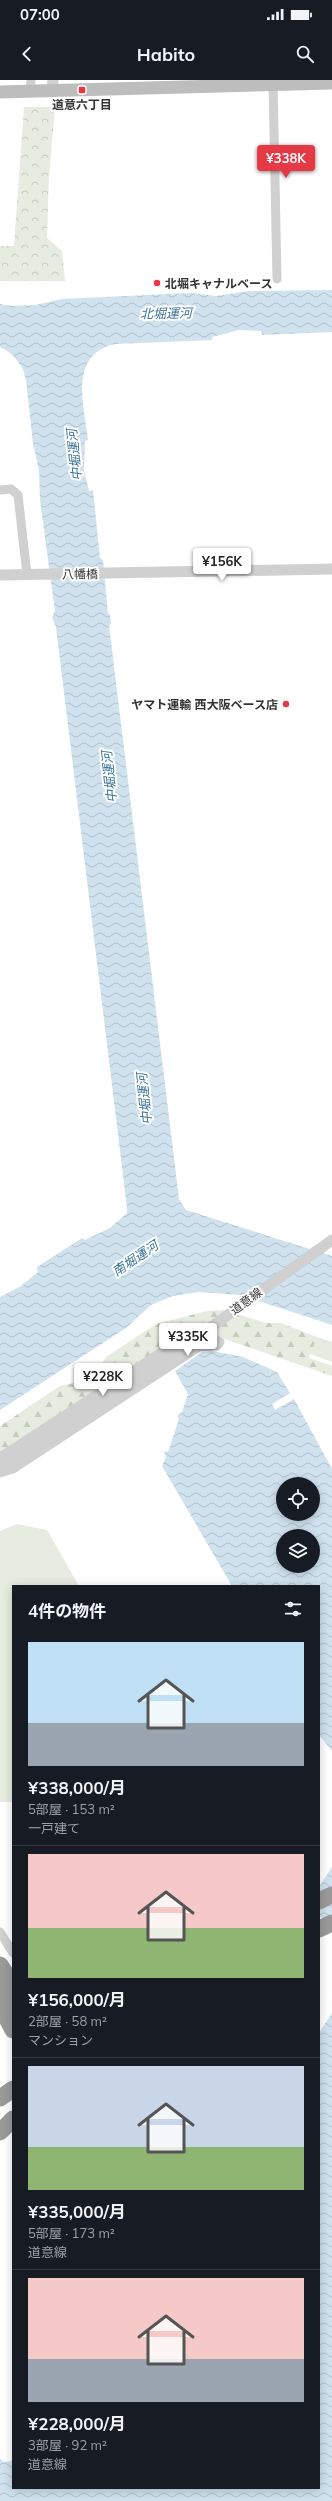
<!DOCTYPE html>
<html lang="ja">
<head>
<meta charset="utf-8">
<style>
	body { margin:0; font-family:Mulish,"Noto Sans JP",sans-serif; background:#242831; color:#f1f3f6; height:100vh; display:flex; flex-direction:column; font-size:15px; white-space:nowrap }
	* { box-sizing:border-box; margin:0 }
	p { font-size:13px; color:#9ea1a6 }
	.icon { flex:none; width:22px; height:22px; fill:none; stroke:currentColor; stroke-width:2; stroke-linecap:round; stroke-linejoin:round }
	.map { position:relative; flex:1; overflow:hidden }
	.side { position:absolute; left:12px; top:1505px; width:308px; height:904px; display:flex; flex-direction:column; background:#171b24; border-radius:0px; box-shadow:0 2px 10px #0003 }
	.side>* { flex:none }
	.buttons { position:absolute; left:276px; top:1397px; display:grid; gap:8px }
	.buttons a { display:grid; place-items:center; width:44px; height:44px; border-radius:50%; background:#171b24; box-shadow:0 2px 10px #0003; font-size:20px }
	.price { position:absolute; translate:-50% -34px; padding:0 9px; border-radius:4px; background:#fff; color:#222; font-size:13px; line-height:26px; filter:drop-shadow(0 1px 2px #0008) }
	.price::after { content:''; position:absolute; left:50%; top:24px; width:12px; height:9px; margin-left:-6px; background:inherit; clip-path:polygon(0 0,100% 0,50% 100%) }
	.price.selected { background:#e63946; color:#fff }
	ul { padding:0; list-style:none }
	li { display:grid; align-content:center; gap:8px; height:212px; padding:0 16px }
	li+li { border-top:1px solid #363941 }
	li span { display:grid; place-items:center; height:124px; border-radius:0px; color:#555 }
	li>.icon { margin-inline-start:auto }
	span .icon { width:72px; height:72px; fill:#fffc; stroke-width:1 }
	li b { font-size:17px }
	h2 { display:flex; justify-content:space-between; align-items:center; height:48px; padding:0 16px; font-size:17px }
	.status { display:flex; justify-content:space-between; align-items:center; height:28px; padding:0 20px; background:#171b24; direction:ltr }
	.status svg { height:11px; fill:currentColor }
	header { display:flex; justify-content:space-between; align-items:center; height:52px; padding:0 16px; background:#171b24; font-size:18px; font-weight:700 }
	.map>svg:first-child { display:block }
	.grass { fill:#e6ecdf }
	.forest { fill:url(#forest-firs) }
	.park { fill:url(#park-crowns) }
	.water { fill:url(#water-waves); fill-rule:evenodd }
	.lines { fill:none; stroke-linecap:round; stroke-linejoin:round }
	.minor { stroke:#d0d0d0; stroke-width:9 }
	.tertiary { stroke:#d0d0d0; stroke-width:11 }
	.secondary { stroke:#bdbdbd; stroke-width:13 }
	.motorway { stroke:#9a9a9a; stroke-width:17 }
	.tertiary-bridge { stroke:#d0d0d0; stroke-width:11 }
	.poi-dot { fill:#e63946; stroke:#fff; stroke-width:1.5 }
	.labels { text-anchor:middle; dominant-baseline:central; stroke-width:4; stroke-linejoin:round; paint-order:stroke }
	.poi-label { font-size:12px; font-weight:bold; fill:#333; stroke:#fff }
	.street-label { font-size:12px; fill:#333; stroke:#fff }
	.water-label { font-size:13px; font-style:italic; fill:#3f7597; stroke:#fff }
</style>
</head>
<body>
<div class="status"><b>07:00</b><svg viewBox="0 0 49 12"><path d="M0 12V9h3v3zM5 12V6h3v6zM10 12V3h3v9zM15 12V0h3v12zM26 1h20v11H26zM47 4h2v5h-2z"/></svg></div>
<header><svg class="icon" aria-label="back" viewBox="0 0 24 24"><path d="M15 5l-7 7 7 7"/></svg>Habito<svg class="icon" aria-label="search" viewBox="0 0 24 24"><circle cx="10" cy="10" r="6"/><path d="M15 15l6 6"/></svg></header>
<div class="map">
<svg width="332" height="2421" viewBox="0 0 332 2421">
	<defs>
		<pattern id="forest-firs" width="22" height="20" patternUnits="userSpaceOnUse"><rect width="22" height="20" fill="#e6ecdf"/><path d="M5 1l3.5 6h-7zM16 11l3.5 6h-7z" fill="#c6cbc0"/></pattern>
		<pattern id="park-crowns" width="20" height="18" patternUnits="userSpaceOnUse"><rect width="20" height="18" fill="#e6ecdf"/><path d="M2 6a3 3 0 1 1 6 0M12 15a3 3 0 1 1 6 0" fill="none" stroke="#c6cbc0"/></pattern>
		<pattern id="water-waves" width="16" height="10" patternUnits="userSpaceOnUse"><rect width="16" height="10" fill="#cfe2ee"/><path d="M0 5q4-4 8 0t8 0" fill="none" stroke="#b2c2cd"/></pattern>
	</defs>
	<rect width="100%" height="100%" fill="#fff"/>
	<path class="grass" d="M317 1257 332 1262V1282L310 1274Z
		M17 1444 47 1450 79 1506H13V1722H0V1451Z"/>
	<path class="forest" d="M224 1230 266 1243H281L317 1257 309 1278 332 1286V1296L213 1255 0 1373V1346L60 1306 74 1303 100 1287 106 1277 156 1244 207 1231Z"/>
	<path class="park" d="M24 27H55L49 96 47 158 62 171 65 201H0V166H14Z"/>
	<path class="water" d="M332 210V252L262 255 261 251 239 250 212 257V260L115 264C68 275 84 325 88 360L85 361 84 391 89 411 93 410 100 478 103 480 108 534H110L111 544 109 545 179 1119 186 1130 332 1176V1245L240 1215 199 1212 173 1216 151 1225 126 1248 0 1330V1217L21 1206 38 1192 37 1187 82 1158 85 1160 110 1148 127 1133V1128L56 547 52 537 55 531 40 420 39 390 33 364 26 300 23 289 16 279 9 272 0 267V224L12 226 35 225 62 219 191 213 216 216 249 211Z
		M212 1271 243 1277 277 1292 290 1313 272 1324 275 1330 294 1319 332 1389V1671L319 1655V1506H232L162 1386 166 1377 164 1371 168 1372 179 1339 177 1336 182 1332 188 1314 175 1291 202 1272ZM283 1404H313V1434H283ZM283 1456H313V1486H283Z
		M332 1787V1844L319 1836V1807Z
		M332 1933V2421H0V2379L4 2382 11 2381 13 2378V2408H319V1953Z"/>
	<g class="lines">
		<path class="minor" d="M273 0 277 199
			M30 11 31 0
			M0 410 11 409 18 415 27 495
			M0 1377 166 1269C180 1262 205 1252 220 1262L217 1266 199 1267 13 1389 0 1393
			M0 1852 13 1873"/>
		<path class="tertiary" d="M52 12 53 0
			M0 495 332 489
			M0 1387 26 1370"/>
		<path class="secondary" d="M0 12 332 3"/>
		<path class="motorway" d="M319 1821 332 1815
			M319 1849 332 1843
			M0 1885 13 1905
			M0 1902 13 1924
			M0 1925 13 1950
			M0 2018 13 2009
			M0 2052 13 2039"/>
		<path class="tertiary-bridge" d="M26 1370 185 1266 332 1160"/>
	</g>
	<g class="poi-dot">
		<rect x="78" y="6" width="8" height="8" rx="2"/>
		<circle cx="157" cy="203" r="4"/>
		<circle cx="286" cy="624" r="4"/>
	</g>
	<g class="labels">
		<g class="poi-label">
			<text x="82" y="24">道意六丁目</text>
			<text x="165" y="203" text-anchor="start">北堀キャナルベース</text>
			<text x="278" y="624" text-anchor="end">ヤマト運輸 西大阪ベース店</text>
		</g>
		<g class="street-label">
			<text transform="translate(80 494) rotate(-1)">八幡橋</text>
			<text transform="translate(246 1221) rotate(-36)">道意線</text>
		</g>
		<g class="water-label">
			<text transform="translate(166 233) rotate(-1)">北堀運河</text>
			<text transform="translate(74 375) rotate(-96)">中堀運河</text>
			<text transform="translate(109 697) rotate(-96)">中堀運河</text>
			<text transform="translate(144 1019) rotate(-96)">中堀運河</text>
			<text transform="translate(135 1178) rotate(-34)">南堀運河</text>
		</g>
	</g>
</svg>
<div class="buttons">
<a><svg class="icon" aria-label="locate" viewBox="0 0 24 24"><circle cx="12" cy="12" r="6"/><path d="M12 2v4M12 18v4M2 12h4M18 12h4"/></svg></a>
<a><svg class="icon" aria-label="layers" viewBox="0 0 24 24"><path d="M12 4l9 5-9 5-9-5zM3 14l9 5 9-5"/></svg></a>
</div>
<b class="price selected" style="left:286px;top:99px">¥338K</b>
<b class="price" style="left:222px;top:502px">¥156K</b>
<b class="price" style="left:188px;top:1277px">¥335K</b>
<b class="price" style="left:103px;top:1317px">¥228K</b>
<section class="side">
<h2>4件の物件<svg class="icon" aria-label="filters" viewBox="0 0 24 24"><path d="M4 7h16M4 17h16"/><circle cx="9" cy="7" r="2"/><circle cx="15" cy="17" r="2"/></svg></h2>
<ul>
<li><span style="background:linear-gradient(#bfe0f5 65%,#9aa5b1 0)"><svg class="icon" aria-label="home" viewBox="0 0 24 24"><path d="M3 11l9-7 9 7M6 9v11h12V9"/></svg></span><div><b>¥338,000/月</b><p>5部屋 · 153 m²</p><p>一戸建て</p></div></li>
<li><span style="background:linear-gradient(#f6c9c9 60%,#8fb573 0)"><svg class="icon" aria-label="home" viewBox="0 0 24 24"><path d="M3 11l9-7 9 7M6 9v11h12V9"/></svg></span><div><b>¥156,000/月</b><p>2部屋 · 58 m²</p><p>マンション</p></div></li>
<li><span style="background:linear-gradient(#c9d6e8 65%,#8fb573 0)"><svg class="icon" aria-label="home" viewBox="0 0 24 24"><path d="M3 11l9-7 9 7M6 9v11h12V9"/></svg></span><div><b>¥335,000/月</b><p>5部屋 · 173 m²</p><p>道意線</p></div></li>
<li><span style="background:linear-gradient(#f6c9c9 65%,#9aa5b1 0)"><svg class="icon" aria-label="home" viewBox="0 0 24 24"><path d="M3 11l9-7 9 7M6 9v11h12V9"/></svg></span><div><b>¥228,000/月</b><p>3部屋 · 92 m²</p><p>道意線</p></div></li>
</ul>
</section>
</div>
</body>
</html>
